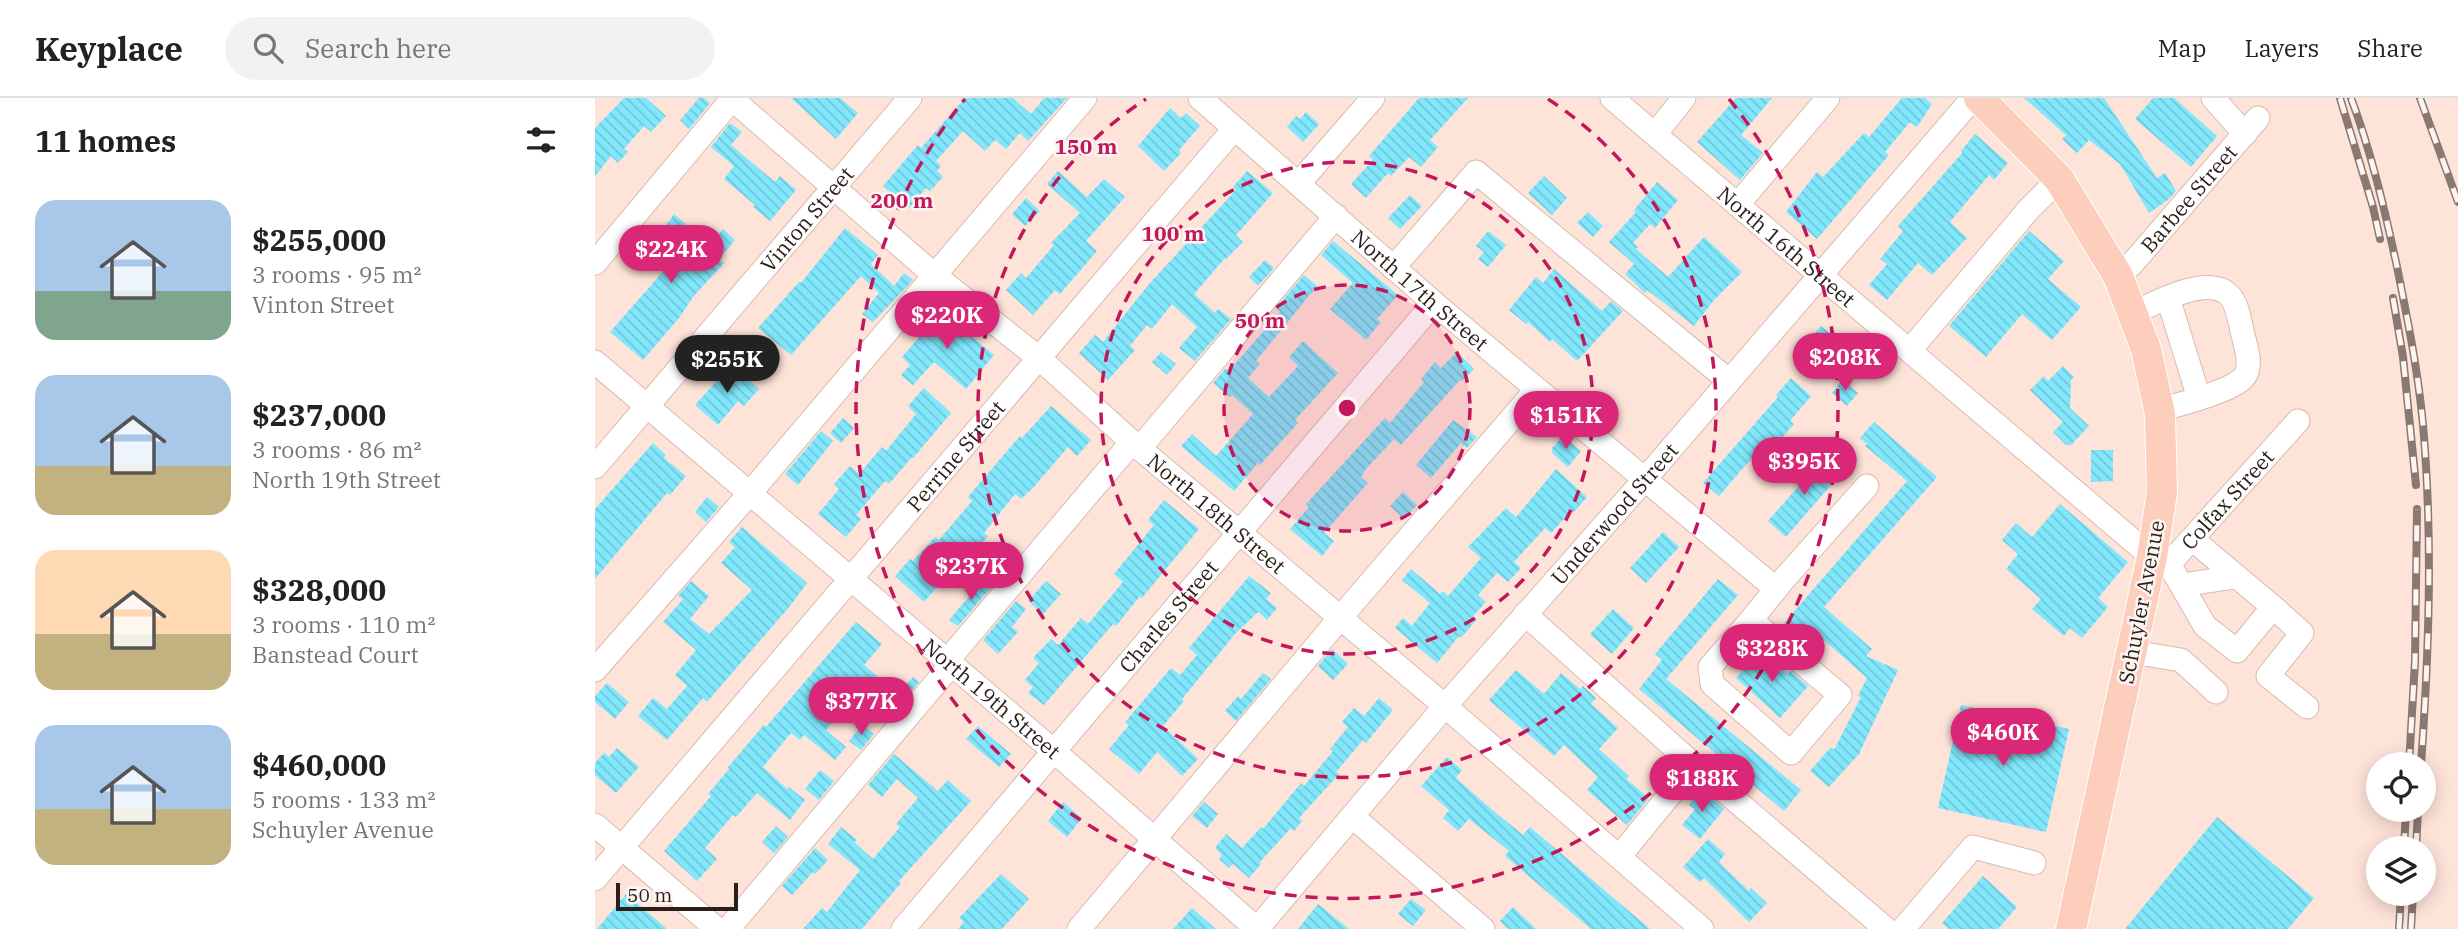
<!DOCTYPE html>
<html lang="en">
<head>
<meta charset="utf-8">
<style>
	body { margin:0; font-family:"IBM Plex Serif",serif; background:#f2f2f2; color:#222; height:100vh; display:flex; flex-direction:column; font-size:26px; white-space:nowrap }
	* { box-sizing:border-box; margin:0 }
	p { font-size:23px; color:#767676 }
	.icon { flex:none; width:38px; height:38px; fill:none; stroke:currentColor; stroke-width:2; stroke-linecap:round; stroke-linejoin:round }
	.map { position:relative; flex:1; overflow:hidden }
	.side { display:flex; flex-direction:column; background:#fff; width:595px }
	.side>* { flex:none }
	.fabs { position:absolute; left:1771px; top:654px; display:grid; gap:14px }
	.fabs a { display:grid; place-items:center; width:70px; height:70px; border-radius:50%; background:#fff; box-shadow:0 4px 18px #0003; font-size:35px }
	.scale { position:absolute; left:21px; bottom:18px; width:122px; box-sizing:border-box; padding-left:7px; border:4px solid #2a1e1a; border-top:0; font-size:19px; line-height:24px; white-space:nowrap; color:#2a1e1a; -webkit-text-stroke:5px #fcf5f2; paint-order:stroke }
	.price { position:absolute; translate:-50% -60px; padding:0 16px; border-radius:24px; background:#db2777; color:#fff; font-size:23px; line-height:46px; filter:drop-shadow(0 2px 4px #0008) }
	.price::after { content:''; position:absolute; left:50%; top:42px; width:21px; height:16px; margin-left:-10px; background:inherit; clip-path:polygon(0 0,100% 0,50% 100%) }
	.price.selected { background:#222; color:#fff }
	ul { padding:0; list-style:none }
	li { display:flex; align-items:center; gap:21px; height:175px; padding:0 35px }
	li span { display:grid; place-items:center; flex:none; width:196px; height:140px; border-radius:21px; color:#555 }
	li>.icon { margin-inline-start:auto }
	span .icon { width:84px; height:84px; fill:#fffc; stroke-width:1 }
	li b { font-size:30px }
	h2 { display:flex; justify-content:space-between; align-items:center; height:84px; padding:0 35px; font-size:30px }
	header { display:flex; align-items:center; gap:42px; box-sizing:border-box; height:98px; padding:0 35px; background:#fff; border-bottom:2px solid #e0e0e0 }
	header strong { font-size:33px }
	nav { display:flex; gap:38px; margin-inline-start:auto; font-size:24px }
	.search { width:490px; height:63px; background:#f2f2f2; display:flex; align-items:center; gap:18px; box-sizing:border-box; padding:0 24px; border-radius:38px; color:#767676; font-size:26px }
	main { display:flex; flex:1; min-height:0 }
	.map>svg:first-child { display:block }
	.building { fill:url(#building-back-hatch) }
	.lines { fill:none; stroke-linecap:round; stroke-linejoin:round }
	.minor-casing { stroke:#dabaae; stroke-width:25 }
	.major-casing { stroke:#fff; stroke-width:32 }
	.minor { stroke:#fff; stroke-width:23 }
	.major { stroke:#fdcebc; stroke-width:30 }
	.rail-casing { stroke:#8b7871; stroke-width:8 }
	.rail { stroke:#fcf5f2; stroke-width:5; stroke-dasharray:16; stroke-linecap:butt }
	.ring { fill:none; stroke:#c2185b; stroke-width:3.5; stroke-dasharray:12 9 }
	.labels { text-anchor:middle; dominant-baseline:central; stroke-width:5; stroke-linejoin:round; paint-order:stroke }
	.street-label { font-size:21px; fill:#2a1e1a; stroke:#fcf5f2 }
	.centre { fill:#c2185b; stroke:#fcf5f2; stroke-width:3.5 }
	.ring-label { font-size:21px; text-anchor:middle; font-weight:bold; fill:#c2185b; stroke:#fcf5f2; stroke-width:5; stroke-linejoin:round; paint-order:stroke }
</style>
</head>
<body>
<header>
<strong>Keyplace</strong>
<div class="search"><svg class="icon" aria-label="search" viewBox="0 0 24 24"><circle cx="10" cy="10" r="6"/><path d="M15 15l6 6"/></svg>Search here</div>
<nav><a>Map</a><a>Layers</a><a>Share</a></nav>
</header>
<main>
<section class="side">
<h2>11 homes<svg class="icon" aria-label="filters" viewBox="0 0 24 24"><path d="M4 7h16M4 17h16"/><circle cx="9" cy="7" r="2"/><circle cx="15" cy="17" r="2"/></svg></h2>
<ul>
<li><span style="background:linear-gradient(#a9c7e8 65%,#7fa58c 0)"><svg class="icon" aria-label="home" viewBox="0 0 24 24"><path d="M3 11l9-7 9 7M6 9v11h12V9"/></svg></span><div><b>$255,000</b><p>3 rooms · 95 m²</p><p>Vinton Street</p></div></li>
<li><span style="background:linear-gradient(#a9c7e8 65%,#c2b280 0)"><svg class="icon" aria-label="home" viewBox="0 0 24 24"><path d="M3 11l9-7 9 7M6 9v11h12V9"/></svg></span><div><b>$237,000</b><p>3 rooms · 86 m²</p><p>North 19th Street</p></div></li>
<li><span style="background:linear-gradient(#ffd9b3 60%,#c2b280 0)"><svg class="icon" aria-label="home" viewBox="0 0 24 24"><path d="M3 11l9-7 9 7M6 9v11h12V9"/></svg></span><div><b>$328,000</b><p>3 rooms · 110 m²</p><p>Banstead Court</p></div></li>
<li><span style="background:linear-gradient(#a9c7e8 60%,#c2b280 0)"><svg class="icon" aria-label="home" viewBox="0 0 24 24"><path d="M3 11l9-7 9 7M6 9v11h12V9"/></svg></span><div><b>$460,000</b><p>5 rooms · 133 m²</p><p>Schuyler Avenue</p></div></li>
</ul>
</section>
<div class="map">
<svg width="1863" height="831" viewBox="0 0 1863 831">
	<defs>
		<pattern id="building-back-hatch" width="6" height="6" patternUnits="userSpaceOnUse" patternTransform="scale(1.75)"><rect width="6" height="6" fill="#81e7fc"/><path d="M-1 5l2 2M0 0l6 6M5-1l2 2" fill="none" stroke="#70c6d7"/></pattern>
	</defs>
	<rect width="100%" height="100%" fill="#fee3d9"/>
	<path class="building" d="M29 0H51L71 18 56 34 49 28 29 51 33 54 23 65 16 58 0 78V30Z
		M104 0H109L115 5 94 31 85 22Z
		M196 0H245L263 15 241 41Z
		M370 0H418L436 16 449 0H472L433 43 425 35 411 51 400 42 390 53 368 33 341 63 346 68 342 73 348 79 335 93 331 90 314 110 288 88 323 47 326 50Z
		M824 0H873L835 42 843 49 826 69 814 59 796 78 793 75 771 100 756 86 778 62 774 58Z
		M1141 0H1177L1146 37 1168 55 1145 82 1102 44Z
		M1307 0H1330L1337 6 1322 29 1315 24 1290 54 1294 57 1222 141 1191 114 1222 74 1228 79 1269 35 1274 39Z
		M1429 0H1509L1562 80 1570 75 1581 93 1574 101 1554 115 1525 66 1494 42 1482 55 1467 41 1471 37Z
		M1558 0H1579L1622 38 1596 69 1540 21Z
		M575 10 586 20 591 15 605 28 584 52 586 55 569 73 543 48Z
		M711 14 724 26 708 44 692 29 701 18 705 21Z
		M135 25 147 34 136 47 180 84 185 78 201 92 175 123 158 109 160 107 129 81 139 68 116 49Z
		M1380 36 1413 65 1399 82 1394 77 1355 124 1372 140 1337 177 1323 165 1292 202 1274 187 1292 166 1285 161 1308 133 1303 128 1368 54 1366 53Z
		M463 73 492 99 509 81 530 99 491 143 502 153 465 196 460 192 438 217 411 192 426 175 431 180 459 147 456 145 485 115 452 86Z
		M652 73 678 95 641 137 648 144 631 161 630 160 599 196 620 215 623 211 636 221 600 263 584 250 602 229 577 206 557 231 552 227 535 248 540 252 513 282 484 255 500 237 508 244 554 186 641 92 638 89Z
		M949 78 972 100 957 117 933 95Z
		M1062 84 1083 102 1060 130 1055 126 1038 145 1043 149 1041 151 1073 179 1109 139 1147 174 1119 202 1099 228 1052 192 1050 195 1030 176 1039 166 1014 144 1041 114 1039 112Z
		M815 97 827 108 805 131 793 120Z
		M431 100 445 113 430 128 417 116Z
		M993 114 1008 128 998 139 982 125Z
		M79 116 93 128 91 130 112 150 128 131 140 142 124 161 129 165 98 199 84 220 48 262 15 234 71 170 52 155Z
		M250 130 283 157 276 166 299 188 309 175 318 182 278 224 267 216 284 195 266 178 196 257 163 230 204 184 206 185Z
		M893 133 911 147 893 169 883 161 889 154 881 148Z
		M1434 133 1469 163 1453 181 1486 209 1457 242 1427 216 1391 259 1354 228Z
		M738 143 803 197 782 221 786 224 771 242 735 211 758 185 726 157Z
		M670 162 679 170 663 188 654 179Z
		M959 171 1007 213 1016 203 1028 213 982 263 957 241 955 244 933 224 931 226 914 212 941 179 948 185Z
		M709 177 722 188 661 263 665 266 653 280 674 299 703 268 694 259 708 243 743 275 700 322 703 325 665 367 663 365 639 393 586 348 597 336 621 358 658 316 637 297 635 299 618 285 631 270 634 273 685 214 681 210Z
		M352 207 370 223 365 229 399 257 371 291 339 264 318 287 306 277 315 267 307 259Z
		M1226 228 1257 254 1238 276 1213 256 1219 249 1213 244Z
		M566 254 581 266 572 277 557 264Z
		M862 254 879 271 867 283 865 282 806 347 799 341 771 371 766 379 773 385 729 435 739 443 727 458 695 431 714 409 711 406 790 320 795 325 829 284 826 281 840 264 846 270Z
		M136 267 164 291 149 308 143 303 123 327 100 307Z
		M1468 268 1479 279 1476 282 1475 310 1494 328 1476 347H1471L1458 334 1468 324 1435 292 1449 278 1453 283Z
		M1196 280 1216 298 1195 323 1199 326 1182 345 1175 339 1124 398 1108 385 1183 299 1181 297Z
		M1247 282 1263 295 1252 308 1237 295Z
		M329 290 356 315 318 360 317 359 294 386 290 383 261 417 266 421 251 439 223 416 244 391 239 386 255 368 264 376 287 349 291 353 321 316 313 308Z
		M456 308 496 342 482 358 473 349 438 390 426 401 420 396 389 435 393 438 377 457 355 481 352 478 329 504 300 478 315 461 318 463 340 439 344 442 377 403 373 399 383 387 425 338 427 340Z
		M248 320 259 330 246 345 235 335Z
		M858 322 882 339 872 350 866 345 836 380 821 367Z
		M1279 324 1342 379 1229 509 1277 551 1271 558 1303 572 1264 656 1234 689 1215 673 1236 649 1239 652 1266 599 1263 598 1272 580 1214 529 1206 539 1189 525 1312 383 1270 348 1272 346 1265 340Z
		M226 333 238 343 203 387 190 376Z
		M968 338 986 353 973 369 957 355V350Z
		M58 345 71 357 69 360 91 378 75 397 72 395 0 481V411Z
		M1496 352H1518V383L1496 384Z
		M1231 357 1245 370 1232 384 1236 387 1191 439 1173 423Z
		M961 371 992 399 978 415 976 413 956 435 950 430 919 464 926 470 913 484 902 475 883 497 891 504 878 518 882 521 866 540 864 538 842 565 800 530 808 520 817 528 835 505 807 482 816 471 845 496 848 493 853 498 886 460 873 449 911 410 921 419Z
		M808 394 822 407 809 421 795 408Z
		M112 399 124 409 111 424 100 414Z
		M569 402 604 431 547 500 545 498 521 528 518 526 449 607 433 595 438 589 430 582 444 565 438 560 456 541 463 547 486 520 493 526 528 484 519 476 559 427 553 422Z
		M1465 406 1533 464 1503 500 1513 509 1487 540 1475 530 1469 538 1437 511 1446 501 1411 471 1423 456 1407 442 1421 425 1437 439Z
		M147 429 212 485 195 508 112 604 108 600 72 642 43 618 58 600 72 611 92 588 80 577 101 552 68 524 88 501 83 498 96 483 114 498 95 521 114 536 157 492 126 465 140 449 134 444Z
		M1068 434 1084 449 1051 485 1035 470Z
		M654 478 676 495 671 501 682 510 672 522 663 514 640 536 587 601 589 603 568 628 603 661 587 678 562 654 544 676 514 651 534 627 530 624 576 570 585 577 602 557 594 550Z
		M389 481 398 487 363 528 354 522Z
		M1123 481 1143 497 1071 581 1206 692 1189 713 1044 591 1067 562 1060 556Z
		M451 483 466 496 448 516 433 503Z
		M421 503 431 511 417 529 423 534 403 556 388 542Z
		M1018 511 1039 530 1017 556 995 536Z
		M261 524 287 546 269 567 303 596 318 579 324 584 295 617 268 592 261 600 259 599 231 632 251 649 240 662 209 637 205 642 196 635 168 669 192 691 194 689 210 702 195 722 162 695 141 719 138 717 110 750 122 761 102 783 69 753 116 698 113 696 134 671 133 669 169 627 171 629Z
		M737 551 753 566 738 582 723 568Z
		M1166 552 1193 576 1195 573 1213 588 1185 620 1141 580Z
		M921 572 949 596 966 575 985 591 988 588 1001 600 996 606 1023 630 1004 651 1034 678 1031 681 1054 700 1032 727 992 692 1003 679 969 647 959 658 894 602Z
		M668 575 676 581 641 623 630 613 643 598 646 601Z
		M12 585 34 604 20 621 0 604V598Z
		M784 600 798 612 771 645 768 642 741 674 744 676 704 720 707 723 699 733 696 730 665 764 666 766 654 780 638 766 634 770 624 761 627 757 620 750 631 736 647 750 666 729 668 731 706 685 709 688 738 653 735 651 753 629 747 624 759 610 769 618Z
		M1366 607 1474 631 1451 734 1343 710Z
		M267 627 279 636 266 652 254 643Z
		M383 628 416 656 404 669 371 641Z
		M22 650 44 669 21 695 0 677V665L9 655 14 659Z
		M299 656 343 693 353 682 376 703 304 783 306 785 267 831H208L227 810 232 814 265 772 233 746 246 729 262 742 259 744 278 761 305 729 301 726 323 700 302 681 287 699 273 687Z
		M852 659 867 672 861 680 895 710 928 737 935 729 1055 831H996L910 758 914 753 874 721 863 733 848 720 854 712 826 688Z
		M225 672 239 683 224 702 210 691Z
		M1106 691 1129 711 1105 741 1087 727 1100 711 1094 707Z
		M468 704 487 720 472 739 453 723Z
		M609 704 623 716 612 730 597 718Z
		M1622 719 1719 800 1693 831H1530Z
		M181 728 193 739 179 755 167 744Z
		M1113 741 1130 756 1124 764 1154 793 1156 790 1172 805 1154 824 1109 780 1105 784 1088 769Z
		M220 750 233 762 220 776 218 774 197 797 187 788Z
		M406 776 434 801 407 831H363L369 824 364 820Z
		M1388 778 1422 809 1403 831H1354L1347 825Z
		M31 796 72 831H2Z
		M816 801 831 812 818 828 803 816Z
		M723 806 754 831H703Z
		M918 809 941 831H913L905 823Z
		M597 810 621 831H578Z"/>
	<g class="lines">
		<defs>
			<g id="minor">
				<path id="s1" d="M136 0 338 176 445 261 537 344 850 608 1107 831"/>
				<path id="s2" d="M605 0 839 205 1181 491"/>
				<path id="s3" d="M1017 0 1557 459 1574 466 1703 323"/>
				<path d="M1618 0 1650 36"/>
				<path d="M1060 36 1089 0"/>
				<path d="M704 85 778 0"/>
				<path d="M1143 106 1233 0"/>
				<path d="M0 165 138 0"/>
				<path d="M798 170 881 74 1133 282"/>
				<path id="s4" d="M1523 178 1536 167 1663 20"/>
				<path d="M1573 200 1604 300"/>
				<path d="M1538 215C1560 205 1613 176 1634 197 1643 206 1645 225 1648 237 1651 250 1658 268 1649 279 1638 293 1582 307 1564 312"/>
				<path d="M1315 252 1434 111 1464 81"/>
				<path id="s5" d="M0 264 460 654 662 831"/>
				<path d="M544 351 741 118"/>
				<path id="s6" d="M0 369 315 0"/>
				<path d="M1597 441 1678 509"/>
				<path d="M1574 466 1610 528 1642 553 1678 509 1707 535 1673 578 1712 609"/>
				<path d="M1587 487 1640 479"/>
				<path d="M930 516 1099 667 1291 831"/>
				<path d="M1156 522 1245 597 1196 655 1117 586 1115 569Z"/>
				<path d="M1156 522 1189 481 1272 388"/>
				<path d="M1537 554 1586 562 1621 594"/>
				<path d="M352 563 537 344"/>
				<path d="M0 572 155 395 490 0"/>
				<path d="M758 719 888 831"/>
				<path d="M0 727 122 831"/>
				<path d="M1024 759 1099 667"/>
				<path id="s7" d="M0 781 639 31"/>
				<path d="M133 831 356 567"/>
				<path id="s8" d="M308 831 839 205"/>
				<path d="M484 831 745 520 941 292"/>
				<path id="s9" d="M662 831 850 608 1050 381 1378 0"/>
				<path d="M1308 831 1378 749 1439 765"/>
			</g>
			<path id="major" d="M1384 0 1464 81 1523 178 1551 251 1565 316 1567 394 1557 459 1476 831"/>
		</defs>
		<use href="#minor" class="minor-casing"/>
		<use href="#major" class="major-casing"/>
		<use href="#minor" class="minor"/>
		<use href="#major" class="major"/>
		<defs>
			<path id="rail" d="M1745 0 1778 109 1785 141
				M1756 0C1776 53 1789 109 1801 164 1812 218 1823 272 1828 327 1838 440 1834 554 1826 667
				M1825 0 1863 104
				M1798 200 1808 259 1821 387
				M1814 667 1820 563 1822 411
				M1809 751 1811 712
				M1821 751 1823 712
				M1804 831 1806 796
				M1816 831 1818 796"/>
		</defs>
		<use href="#rail" class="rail-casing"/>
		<use href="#rail" class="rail"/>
	</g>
	<circle cx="752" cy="310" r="123" fill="#c2185b" fill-opacity=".12"/>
	<g class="ring">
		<circle cx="752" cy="310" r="123"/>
		<circle cx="752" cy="310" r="246"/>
		<path d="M953 1A369 369 0 1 1 551 1"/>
		<path d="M1134 1A491 491 0 1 1 370 1"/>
	</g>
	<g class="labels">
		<g class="street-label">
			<text stroke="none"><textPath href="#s4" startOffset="105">Barbee Street</textPath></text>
			<text stroke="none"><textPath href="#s6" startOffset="326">Vinton Street</textPath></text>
			<text stroke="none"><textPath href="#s3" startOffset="229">North 16th Street</textPath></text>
			<text stroke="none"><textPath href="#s2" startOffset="292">North 17th Street</textPath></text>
			<text stroke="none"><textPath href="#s7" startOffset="556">Perrine Street</textPath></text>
			<text stroke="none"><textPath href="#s3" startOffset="814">Colfax Street</textPath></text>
			<text stroke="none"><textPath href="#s9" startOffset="548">Underwood Street</textPath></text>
			<text stroke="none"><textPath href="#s1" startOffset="639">North 18th Street</textPath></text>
			<text transform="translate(1546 504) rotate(-79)">Schuyler Avenue</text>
			<text stroke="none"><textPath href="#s8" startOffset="410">Charles Street</textPath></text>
			<text stroke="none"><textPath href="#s5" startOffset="520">North 19th Street</textPath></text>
		</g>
	</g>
	<circle cx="752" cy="310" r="10" class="centre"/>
	<g class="ring-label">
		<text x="491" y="56">150 m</text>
		<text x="307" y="110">200 m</text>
		<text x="578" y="143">100 m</text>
		<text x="665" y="230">50 m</text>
	</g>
</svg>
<div class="fabs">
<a><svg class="icon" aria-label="locate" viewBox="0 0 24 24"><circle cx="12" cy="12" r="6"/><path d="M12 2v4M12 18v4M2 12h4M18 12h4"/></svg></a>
<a><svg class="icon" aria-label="layers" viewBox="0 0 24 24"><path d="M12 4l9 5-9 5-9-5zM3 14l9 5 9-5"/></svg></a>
</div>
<div class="scale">50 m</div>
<b class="price" style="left:76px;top:187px">$224K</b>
<b class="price" style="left:352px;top:253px">$220K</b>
<b class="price" style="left:1250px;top:295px">$208K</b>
<b class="price selected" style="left:132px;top:297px">$255K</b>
<b class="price" style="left:971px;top:353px">$151K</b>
<b class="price" style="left:1209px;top:399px">$395K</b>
<b class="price" style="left:376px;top:504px">$237K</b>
<b class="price" style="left:1177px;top:586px">$328K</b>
<b class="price" style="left:266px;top:639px">$377K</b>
<b class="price" style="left:1408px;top:670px">$460K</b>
<b class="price" style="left:1107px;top:716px">$188K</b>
</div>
</main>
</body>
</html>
